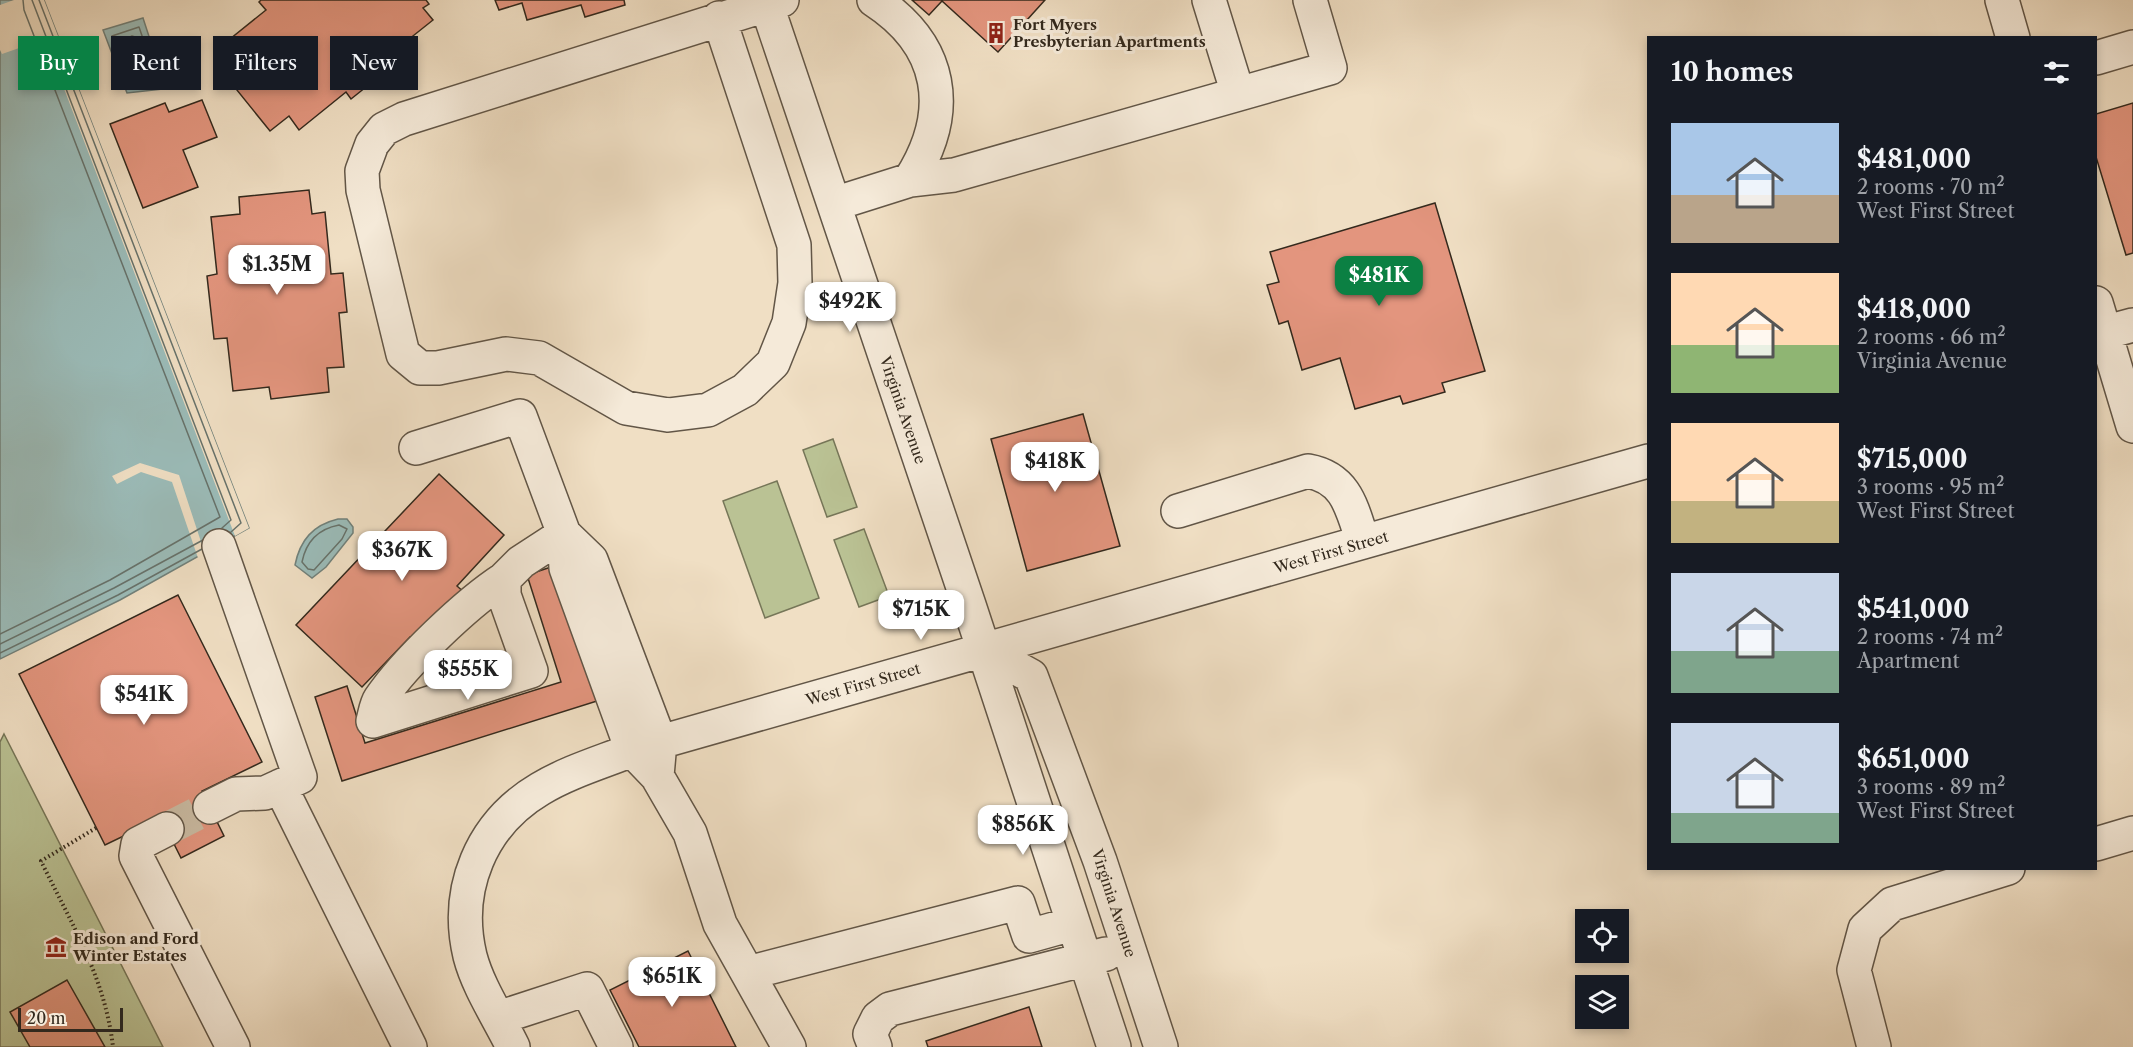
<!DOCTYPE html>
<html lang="en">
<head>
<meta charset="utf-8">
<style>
	body { margin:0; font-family:"Libre Caslon Text",serif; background:#242831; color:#f1f3f6; height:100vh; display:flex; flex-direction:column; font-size:22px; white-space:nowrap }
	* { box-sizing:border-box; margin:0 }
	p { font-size:20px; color:#9ea1a6 }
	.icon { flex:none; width:33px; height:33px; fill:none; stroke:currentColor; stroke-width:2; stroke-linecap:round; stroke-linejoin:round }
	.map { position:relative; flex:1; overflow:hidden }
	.sheet { position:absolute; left:1647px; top:36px; width:450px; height:834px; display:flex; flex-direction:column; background:#171b24; border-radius:0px; box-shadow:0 3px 9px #0003 }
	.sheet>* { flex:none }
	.hud { position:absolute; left:18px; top:36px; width:570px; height:54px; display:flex; gap:12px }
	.buttons { position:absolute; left:1575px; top:909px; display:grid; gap:12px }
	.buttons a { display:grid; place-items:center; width:54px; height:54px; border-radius:0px; background:#171b24; box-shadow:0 3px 9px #0003; font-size:30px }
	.scale { position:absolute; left:18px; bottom:15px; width:105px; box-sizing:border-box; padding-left:6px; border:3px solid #33291d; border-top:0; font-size:16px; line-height:21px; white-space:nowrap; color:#33291d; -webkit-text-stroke:4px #f5ead9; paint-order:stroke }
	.price { position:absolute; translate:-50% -51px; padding:0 14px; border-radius:12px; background:#fff; color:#222; font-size:20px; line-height:39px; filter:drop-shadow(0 2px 3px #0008) }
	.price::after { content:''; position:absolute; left:50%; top:36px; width:18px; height:14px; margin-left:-9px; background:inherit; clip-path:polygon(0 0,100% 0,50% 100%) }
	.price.selected { background:#0b8043; color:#fff }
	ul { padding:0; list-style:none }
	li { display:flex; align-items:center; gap:18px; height:150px; padding:0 24px }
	li span { display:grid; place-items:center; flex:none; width:168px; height:120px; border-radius:0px; color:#555 }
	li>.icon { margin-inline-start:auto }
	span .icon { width:72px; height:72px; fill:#fffc; stroke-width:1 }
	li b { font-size:26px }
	h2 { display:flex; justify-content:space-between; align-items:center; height:72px; padding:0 24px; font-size:26px }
	.chip { padding:0 21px; border-radius:0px; background:#171b24; box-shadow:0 3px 9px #0003; font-size:21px; line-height:54px }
	.chip.selected { background:#0b8043; color:#fff }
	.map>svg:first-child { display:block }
	.green { fill:#bac294; stroke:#767658; stroke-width:1.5 }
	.water { fill:#9bbcb9; stroke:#71817b; stroke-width:1.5 }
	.pier { fill:#f0dfc4 }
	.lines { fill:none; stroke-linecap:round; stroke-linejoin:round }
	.shore { stroke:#67726b; stroke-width:1.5 }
	.building { fill:#e3957e; stroke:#33291d; stroke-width:1.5 }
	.minor-tunnel { stroke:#cabba3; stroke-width:33; stroke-dasharray:33 16; stroke-linecap:butt }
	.minor-casing { stroke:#625647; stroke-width:36 }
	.path { stroke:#33291d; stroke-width:4; stroke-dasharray:1.5 3; stroke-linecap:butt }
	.minor { stroke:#f5ead9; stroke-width:33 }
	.labels { text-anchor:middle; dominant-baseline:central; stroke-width:6; stroke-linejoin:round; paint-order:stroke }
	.poi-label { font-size:15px; font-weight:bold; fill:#33291d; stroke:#f5ead9; text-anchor:start }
	.street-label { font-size:15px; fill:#33291d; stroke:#f5ead9 }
</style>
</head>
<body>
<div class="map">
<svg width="2133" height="1047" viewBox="0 0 2133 1047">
	<rect width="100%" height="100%" fill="#f0dfc4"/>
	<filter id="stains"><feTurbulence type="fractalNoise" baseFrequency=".00333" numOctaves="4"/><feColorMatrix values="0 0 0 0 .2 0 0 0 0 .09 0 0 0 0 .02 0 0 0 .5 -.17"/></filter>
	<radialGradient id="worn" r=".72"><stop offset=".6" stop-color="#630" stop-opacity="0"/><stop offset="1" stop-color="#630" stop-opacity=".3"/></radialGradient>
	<path class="green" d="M833 439 857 507 827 517 803 450Z
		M777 481 819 598 765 618 723 501Z
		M864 529 889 596 859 607 834 540Z
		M4 734 163 1047H0V742Z"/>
	<path class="water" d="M0 0H44L249 528 120 600 0 659Z
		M143 18 156 58 183 61 189 86 127 93 103 30Z
		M338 519H347L353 527V533L326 567 312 578 295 565C300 540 313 525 338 519Z"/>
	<path class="pier" d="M14 0H44L249 528 235 536 45 39 2 54 0 50V5Z
		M140 463 179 475 205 554 198 558 172 482 141 472 117 484 112 476Z"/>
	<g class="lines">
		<path class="shore" d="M32 0 231 520 222 528
			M39 0 241 523 231 532
			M139 27 151 62 177 67 180 81 130 85 112 36Z
			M132 36 135 37 143 64 153 73 151 77H135L122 41Z
			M339 525 347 529 342 539 314 570 308 569 302 562C306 542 318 529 339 525Z
			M0 634 110 580 220 517 24 10 23 0
			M0 644 114 588 203 540
			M0 653 118 595 202 549"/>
	</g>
	<path class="building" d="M261 0H426L429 4 423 8 433 20 374 67 381 75 351 99 346 92 299 130 289 116 270 131 228 79 239 71 220 47 266 10 259 2Z
		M495 0H624L625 5 585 17 581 5 527 20 522 3 499 10Z
		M912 0H1045L998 52 942 1 929 15Z
		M202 100 217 137 183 150 198 187 143 208 110 124 165 103 169 112Z
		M2133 103V253L2126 255 2096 157V114Z
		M309 190 312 214 325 212 331 274 343 273 347 312 339 313 344 367 327 368 329 392 271 399 269 387 233 391 227 338 214 339 207 276 217 274 211 217 240 214 239 197Z
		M1435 203 1485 371 1442 383 1445 392 1403 404 1400 396 1355 409 1340 358 1302 370 1288 321 1279 324 1267 285 1279 282 1270 252Z
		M1083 414 1120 546 1027 571 991 439Z
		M439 474 504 535 457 586 466 594 418 645 410 637 362 687 296 625Z
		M554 566 597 701 342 781 315 697 347 686 365 743 561 682 527 575Z
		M178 595 262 762 202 791 224 836 181 858 161 818 105 845 19 674Z
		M688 951 736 1047H639L610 990Z
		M67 980 105 1047H30L10 1012Z
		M1029 1007 1042 1047H928L926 1041Z"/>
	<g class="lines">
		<path class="minor-tunnel" d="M167 829 210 807"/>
		<defs>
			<path id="minor" d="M765 0 969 605 1114 1047
				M874 0C943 45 954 111 910 180
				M1209 0 1238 94
				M2002 0 2013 38
				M719 18 794 245 795 283 789 323 773 363 745 390 708 410 668 415 626 408 539 358 506 354 438 368H420L403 354 363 190 362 171 372 144 384 129 404 119 782 0
				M2096 58 2133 47
				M834 204 910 180 954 175 1330 68 1310 0
				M2096 303 2133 426
				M2096 335 2133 325
				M416 448 520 416 564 534 566 568 632 750 657 776 660 742 591 560 564 534
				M1178 511 1308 471C1347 478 1352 509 1363 542
				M984 650 1031 676 1100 861 1161 1047
				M373 721 531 671 504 595V579L521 562 564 534
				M373 721C375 714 376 705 380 699 405 662 467 603 504 579
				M657 776 690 833 720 924 789 1047
				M280 786 410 1047
				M210 807 236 794 265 793 300 777 219 546
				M167 829 138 844 136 856 233 1047
				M2096 844 2133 833
				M748 973 1018 903 1029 936 1072 924
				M498 1018 587 989 616 1047
				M513 1047C499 1018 478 987 470 956 454 889 481 824 540 789 568 772 602 762 632 750L1648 461
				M875 1047 870 1034 878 1018 890 1009 1106 954
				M1874 1047 1854 970 1865 929 1892 904 2008 868"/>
		</defs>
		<use href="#minor" class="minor-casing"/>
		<path class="path" d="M96 828 41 861C71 923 105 977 113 1047"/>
		<use href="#minor" class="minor"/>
	</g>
	<defs>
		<symbol id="building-bare" viewBox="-9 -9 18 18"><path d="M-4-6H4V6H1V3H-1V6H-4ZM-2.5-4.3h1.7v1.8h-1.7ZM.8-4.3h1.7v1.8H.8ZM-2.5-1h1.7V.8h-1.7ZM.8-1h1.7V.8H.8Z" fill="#8f2418" stroke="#f5ead9" stroke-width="2.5" paint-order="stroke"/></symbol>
		<symbol id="museum-bare" viewBox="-9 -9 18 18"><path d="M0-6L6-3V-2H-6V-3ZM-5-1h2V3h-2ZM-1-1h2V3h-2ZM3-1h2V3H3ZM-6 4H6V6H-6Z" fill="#8f2418" stroke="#f5ead9" stroke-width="2.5" paint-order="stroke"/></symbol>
	</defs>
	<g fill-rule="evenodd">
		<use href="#building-bare" x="981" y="18" width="30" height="30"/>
		<use href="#museum-bare" x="41" y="932" width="30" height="30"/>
	</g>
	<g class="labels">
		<g class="poi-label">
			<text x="1013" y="24">Fort Myers<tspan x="1013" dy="17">Presbyterian Apartments</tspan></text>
			<text x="73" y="938">Edison and Ford<tspan x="73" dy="17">Winter Estates</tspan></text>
		</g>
		<g class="street-label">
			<text transform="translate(903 410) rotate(71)">Virginia Avenue</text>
			<text transform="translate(1331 552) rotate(-16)">West First Street</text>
			<text transform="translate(863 684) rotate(-16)">West First Street</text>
			<text transform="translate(1114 903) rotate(72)">Virginia Avenue</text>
		</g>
	</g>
	<rect width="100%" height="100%" filter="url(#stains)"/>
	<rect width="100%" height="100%" fill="url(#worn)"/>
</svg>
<div class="buttons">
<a><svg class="icon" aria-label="locate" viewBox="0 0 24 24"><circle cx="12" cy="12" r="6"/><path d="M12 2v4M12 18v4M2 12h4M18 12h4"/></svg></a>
<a><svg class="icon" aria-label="layers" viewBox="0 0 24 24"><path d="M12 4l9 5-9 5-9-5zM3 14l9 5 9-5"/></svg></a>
</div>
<div class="scale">20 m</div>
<b class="price" style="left:277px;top:296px">$1.35M</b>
<b class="price selected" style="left:1379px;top:307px">$481K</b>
<b class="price" style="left:850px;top:333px">$492K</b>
<b class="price" style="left:1055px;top:493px">$418K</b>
<b class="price" style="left:402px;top:582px">$367K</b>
<b class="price" style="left:921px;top:641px">$715K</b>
<b class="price" style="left:468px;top:701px">$555K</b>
<b class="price" style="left:144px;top:726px">$541K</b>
<b class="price" style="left:1023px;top:856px">$856K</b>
<b class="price" style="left:672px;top:1008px">$651K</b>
<div class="hud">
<a class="chip selected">Buy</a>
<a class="chip">Rent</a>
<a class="chip">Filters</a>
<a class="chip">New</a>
</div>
<section class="sheet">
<h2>10 homes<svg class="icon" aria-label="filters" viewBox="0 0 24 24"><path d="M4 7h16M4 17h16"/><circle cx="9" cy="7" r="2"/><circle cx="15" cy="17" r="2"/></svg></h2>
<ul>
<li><span style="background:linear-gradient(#a9c7e8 60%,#b9a48a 0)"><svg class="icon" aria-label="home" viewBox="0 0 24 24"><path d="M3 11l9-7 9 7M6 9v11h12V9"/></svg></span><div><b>$481,000</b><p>2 rooms · 70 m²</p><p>West First Street</p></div></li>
<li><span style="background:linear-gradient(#ffd9b3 60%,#8fb573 0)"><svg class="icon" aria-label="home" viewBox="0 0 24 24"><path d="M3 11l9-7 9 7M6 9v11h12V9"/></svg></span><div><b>$418,000</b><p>2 rooms · 66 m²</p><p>Virginia Avenue</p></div></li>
<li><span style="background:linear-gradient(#ffd9b3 65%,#c2b280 0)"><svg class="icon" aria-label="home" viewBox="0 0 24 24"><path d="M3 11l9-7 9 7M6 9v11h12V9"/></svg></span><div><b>$715,000</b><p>3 rooms · 95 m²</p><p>West First Street</p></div></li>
<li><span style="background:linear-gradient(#c9d6e8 65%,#7fa58c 0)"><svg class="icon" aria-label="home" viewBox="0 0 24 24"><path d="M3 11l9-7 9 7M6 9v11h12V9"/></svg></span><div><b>$541,000</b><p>2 rooms · 74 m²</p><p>Apartment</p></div></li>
<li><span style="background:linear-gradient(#c9d6e8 75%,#7fa58c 0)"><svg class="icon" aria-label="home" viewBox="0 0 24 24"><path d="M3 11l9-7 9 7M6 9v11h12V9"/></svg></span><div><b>$651,000</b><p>3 rooms · 89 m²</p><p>West First Street</p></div></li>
</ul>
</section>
</div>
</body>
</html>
